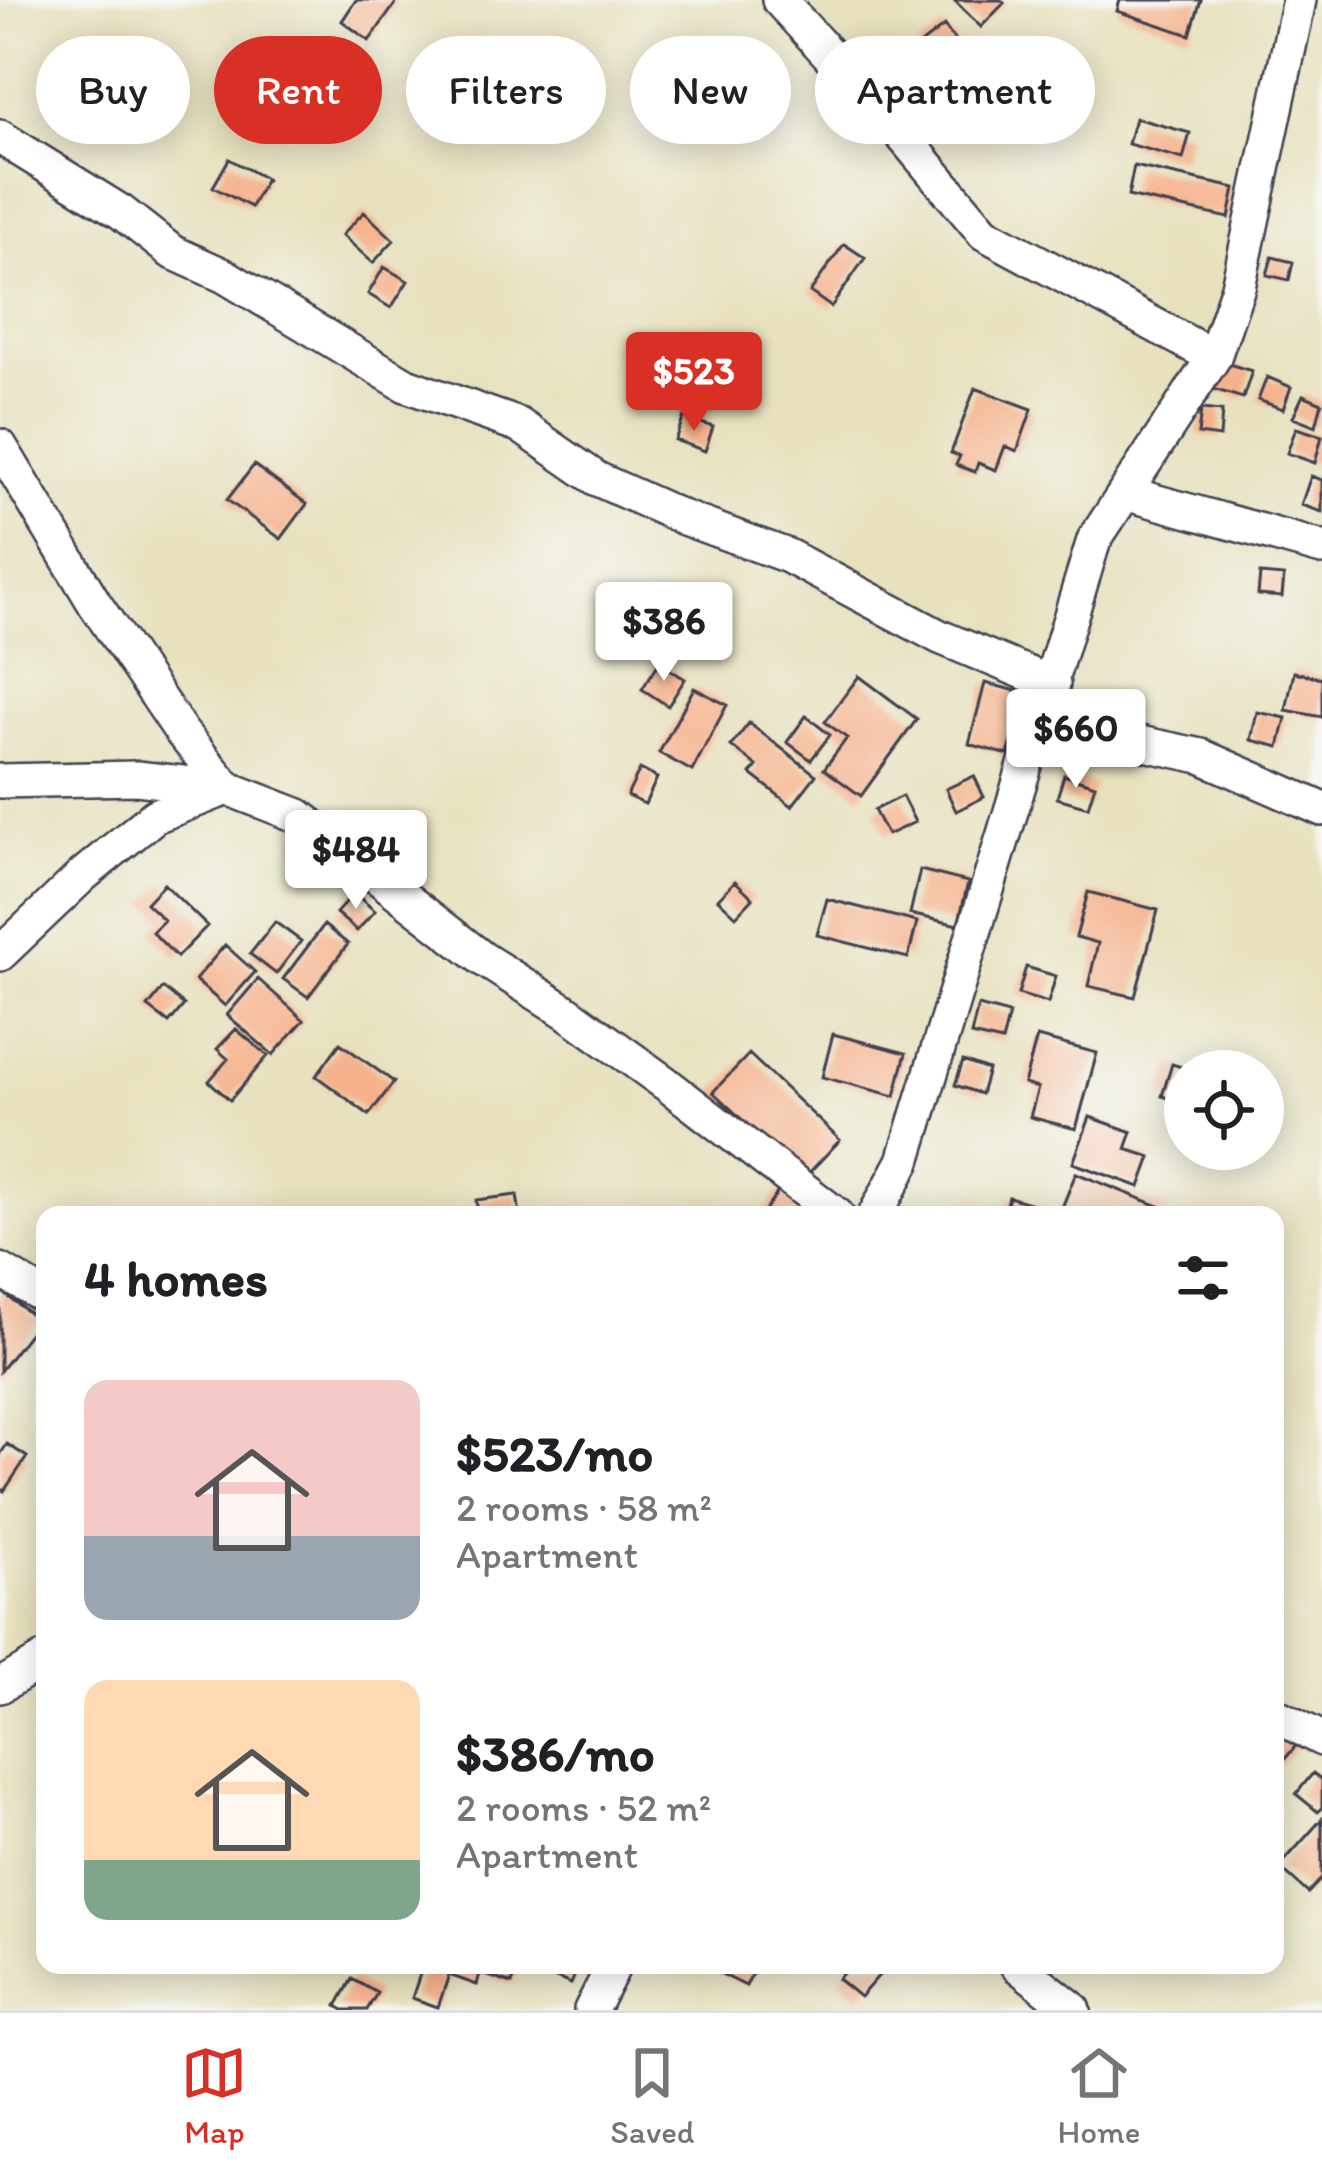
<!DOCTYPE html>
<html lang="en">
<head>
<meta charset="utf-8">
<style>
	body { margin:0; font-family:Itim,sans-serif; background:#f6f6f6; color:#202124; height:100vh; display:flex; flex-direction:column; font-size:45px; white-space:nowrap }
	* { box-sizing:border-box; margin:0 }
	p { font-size:39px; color:#757577 }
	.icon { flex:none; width:66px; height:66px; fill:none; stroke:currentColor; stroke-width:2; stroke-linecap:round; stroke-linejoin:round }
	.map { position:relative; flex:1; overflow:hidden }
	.drawer { position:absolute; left:36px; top:1206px; width:1248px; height:768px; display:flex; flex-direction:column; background:#fff; border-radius:24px; box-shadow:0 6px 30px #0003 }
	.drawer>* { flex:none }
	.guide { position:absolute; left:36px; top:36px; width:1251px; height:108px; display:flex; gap:24px }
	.fabs { position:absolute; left:1164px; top:1050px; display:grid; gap:24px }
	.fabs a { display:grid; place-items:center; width:120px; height:120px; border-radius:50%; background:#fff; box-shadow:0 6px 30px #0003; font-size:60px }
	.price { position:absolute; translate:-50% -102px; padding:0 27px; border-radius:12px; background:#fff; color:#222; font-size:39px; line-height:78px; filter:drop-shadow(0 3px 6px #0008) }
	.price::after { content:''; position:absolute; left:50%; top:72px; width:36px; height:27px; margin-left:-18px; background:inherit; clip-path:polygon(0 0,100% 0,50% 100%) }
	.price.current { background:#d93025; color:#fff }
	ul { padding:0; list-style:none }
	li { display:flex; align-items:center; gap:36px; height:300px; padding:0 48px }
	li span { display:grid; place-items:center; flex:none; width:336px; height:240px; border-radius:24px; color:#555 }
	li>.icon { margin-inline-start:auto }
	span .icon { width:144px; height:144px; fill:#fffc; stroke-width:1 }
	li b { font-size:51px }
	h2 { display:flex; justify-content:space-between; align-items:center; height:144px; padding:0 48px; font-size:51px }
	.chip { padding:0 42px; border-radius:54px; background:#fff; box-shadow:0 6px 30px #0003; font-size:42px; line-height:108px }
	.chip.current { background:#d93025; color:#fff }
	.tab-bar { display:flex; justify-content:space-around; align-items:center; height:168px; border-top:3px solid #e0e0e0; background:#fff; font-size:33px; color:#757577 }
	.tab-bar a { display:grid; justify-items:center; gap:6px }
	.tab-bar .current { color:#d93025 }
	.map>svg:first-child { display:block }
	.building { fill:#f6b28d }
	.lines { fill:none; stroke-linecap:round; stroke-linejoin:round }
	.street-casing { stroke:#403f4f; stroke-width:38 }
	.street { stroke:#fff; stroke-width:33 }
</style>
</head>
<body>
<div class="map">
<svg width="1322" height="2010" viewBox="0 0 1322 2010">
	<rect width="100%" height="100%" fill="#f6f6f2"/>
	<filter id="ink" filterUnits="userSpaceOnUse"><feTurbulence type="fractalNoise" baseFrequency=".00833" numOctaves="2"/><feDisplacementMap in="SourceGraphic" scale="24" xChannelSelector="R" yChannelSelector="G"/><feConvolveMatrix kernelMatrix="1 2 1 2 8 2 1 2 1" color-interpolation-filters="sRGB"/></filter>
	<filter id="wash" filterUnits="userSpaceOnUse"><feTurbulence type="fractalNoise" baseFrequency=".004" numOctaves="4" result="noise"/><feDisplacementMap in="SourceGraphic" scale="48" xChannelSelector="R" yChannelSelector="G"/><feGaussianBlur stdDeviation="2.7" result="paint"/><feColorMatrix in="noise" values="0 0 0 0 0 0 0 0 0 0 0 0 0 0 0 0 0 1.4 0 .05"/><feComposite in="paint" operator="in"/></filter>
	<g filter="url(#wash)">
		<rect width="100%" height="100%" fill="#e7e1be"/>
		<g id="blocks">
			<path class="building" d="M356 0H398L369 41 342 21Z
				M954 0H1001L1004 3 981 27Z
				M1120 0H1201L1190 35 1117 11Z
				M944 26 957 43 930 64 917 47Z
				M466 54 500 76 466 129 431 106Z
				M1027 66 1061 97 1023 139 988 107Z
				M1135 118 1190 133 1183 159 1128 144Z
				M229 159 266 179 251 207 213 187Z
				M1134 166 1235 188 1229 218 1128 196Z
				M364 212 394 240 373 263 342 235Z
				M844 244 865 258 831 307 810 292Z
				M1272 257 1293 262 1289 280 1267 275Z
				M384 267 408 281 391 308 368 294Z
				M1222 362 1252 371 1243 398 1213 389Z
				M1267 377 1291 387 1283 409 1258 400Z
				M975 388 1032 409 1017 451 1005 446 996 470 978 463 975 472 956 465 960 456 951 453Z
				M1303 395 1322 403 1316 426 1293 417Z
				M1201 409 1222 411 1220 437 1198 434Z
				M684 417 713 427 705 451 675 440Z
				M1296 428 1322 436 1315 463 1287 453Z
				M254 465 307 504 281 539 227 500Z
				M1311 476 1322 480V512L1301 505Z
				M1260 574 1284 576 1282 597 1258 595Z
				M659 663 685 679 668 706 642 689Z
				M1294 672 1322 678V717L1286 710Z
				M859 676 917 719 861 796 824 769 847 738 825 722Z
				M985 683 1025 693 1008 755 969 744Z
				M694 688 727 705 692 771 659 753Z
				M1257 712 1286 718 1279 747 1251 740Z
				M806 716 830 735 811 760 787 742Z
				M749 723 816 775 792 806 751 774 757 766 731 746Z
				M640 769 657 778 645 804 627 796Z
				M1064 775 1095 785 1088 807 1057 798Z
				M974 776 984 797 956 811 946 789Z
				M902 796 915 822 887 835 874 810Z
				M920 870 968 882 958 925 910 914Z
				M735 881 753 898 736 916 718 899Z
				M164 884 207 926 177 957 152 932 164 920 146 903Z
				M1088 892 1158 910 1135 997 1088 986 1098 943 1076 937Z
				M354 893 375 911 357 931 336 913Z
				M827 899 917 922 908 958 817 935Z
				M275 922 301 941 276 974 250 954Z
				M324 925 348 944 308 997 283 979Z
				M225 945 255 972 225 1006 195 980Z
				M1026 967 1056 976 1048 1003 1018 994Z
				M258 979 304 1020 273 1055 227 1015Z
				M163 988 184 1005 169 1023 148 1007Z
				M978 1006 1009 1014 1002 1042 971 1035Z
				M236 1029 268 1056 230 1100 209 1081 228 1059 217 1049Z
				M833 1034 906 1053 895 1096 822 1077Z
				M1037 1037 1097 1053 1076 1129 1030 1117 1038 1088 1024 1084Z
				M340 1043 394 1082 369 1115 316 1076Z
				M749 1054 840 1140 804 1178 713 1092Z
				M963 1061 988 1070 981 1094 955 1085Z
				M1172 1064 1185 1068V1103L1162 1096Z
				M1090 1117 1132 1132 1126 1149 1151 1157 1140 1187 1073 1163Z
				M1076 1173 1164 1208 1161 1215H1059Z
				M779 1190 817 1215H762Z
				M517 1195 520 1215H478L476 1200Z
				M1009 1197 1042 1207 1039 1215H1004Z
				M0 1290 39 1321 0 1371Z
				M7 1444 27 1457 4 1491 0 1488V1455Z
				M1275 1727 1300 1741 1278 1767 1275 1764Z
				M1313 1773 1322 1780V1807L1318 1812 1296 1794Z
				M1322 1819V1878L1308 1893 1279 1867Z
				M423 1965H519L512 1984 480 1973 477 1985 449 1975 438 2007 412 1998Z
				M524 1965H579L571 1984Z
				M703 1965H756L746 1986Z
				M850 1965H888L860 1997 838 1979Z
				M352 1979 377 1993 367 2010H344L337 2006Z"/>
		</g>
	</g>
	<g filter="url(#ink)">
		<use href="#blocks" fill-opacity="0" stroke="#403f4f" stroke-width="3"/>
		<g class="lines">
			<defs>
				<path id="street" d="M779 0 891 122 984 233 1214 357
					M0 137 121 212 172 252 225 276 406 385 519 425 597 479 684 518 788 556 940 637 1053 684
					M0 446 95 604 182 733 227 788 299 816 483 959 568 1013 665 1083 837 1215
					M1125 493 1322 548
					M1041 722 1201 756 1322 809
					M0 781 136 778 219 787
					M0 954 83 875 155 816 227 788
					M875 1215 904 1161 1094 540 1214 357 1238 287 1299 0
					M0 1270 45 1297
					M0 1686 45 1659
					M1275 1715 1322 1739
					M1017 1965 1074 2010
					M591 2010 614 1965"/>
			</defs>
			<use href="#street" class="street-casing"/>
			<use href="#street" class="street"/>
		</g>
	</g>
</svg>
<div class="fabs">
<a><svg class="icon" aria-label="locate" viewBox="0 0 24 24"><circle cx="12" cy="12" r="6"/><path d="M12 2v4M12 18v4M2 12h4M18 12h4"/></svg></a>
</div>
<b class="price current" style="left:694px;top:434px">$523</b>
<b class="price" style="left:664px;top:684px">$386</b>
<b class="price" style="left:1076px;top:791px">$660</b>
<b class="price" style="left:356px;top:912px">$484</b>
<div class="guide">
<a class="chip">Buy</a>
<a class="chip current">Rent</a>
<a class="chip">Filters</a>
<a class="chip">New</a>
<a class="chip">Apartment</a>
</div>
<section class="drawer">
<h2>4 homes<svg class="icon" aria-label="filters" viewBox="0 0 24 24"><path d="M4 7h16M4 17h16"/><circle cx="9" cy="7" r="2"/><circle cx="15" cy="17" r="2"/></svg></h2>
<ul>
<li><span style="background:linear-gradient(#f6c9c9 65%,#9aa5b1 0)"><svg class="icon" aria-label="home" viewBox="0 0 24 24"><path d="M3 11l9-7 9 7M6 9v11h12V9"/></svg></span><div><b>$523/mo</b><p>2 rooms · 58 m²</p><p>Apartment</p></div></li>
<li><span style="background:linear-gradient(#ffd9b3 75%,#7fa58c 0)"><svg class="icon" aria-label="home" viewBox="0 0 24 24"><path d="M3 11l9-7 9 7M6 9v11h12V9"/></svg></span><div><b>$386/mo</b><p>2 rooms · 52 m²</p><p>Apartment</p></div></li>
</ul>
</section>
</div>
<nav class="tab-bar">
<a class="current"><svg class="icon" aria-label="map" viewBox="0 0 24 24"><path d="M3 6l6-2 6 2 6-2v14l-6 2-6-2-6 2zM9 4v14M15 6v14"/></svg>Map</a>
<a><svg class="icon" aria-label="saved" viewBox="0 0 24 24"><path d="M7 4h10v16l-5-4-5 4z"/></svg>Saved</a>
<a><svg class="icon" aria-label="home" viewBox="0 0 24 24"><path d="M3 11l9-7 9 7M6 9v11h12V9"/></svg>Home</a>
</nav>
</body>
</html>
